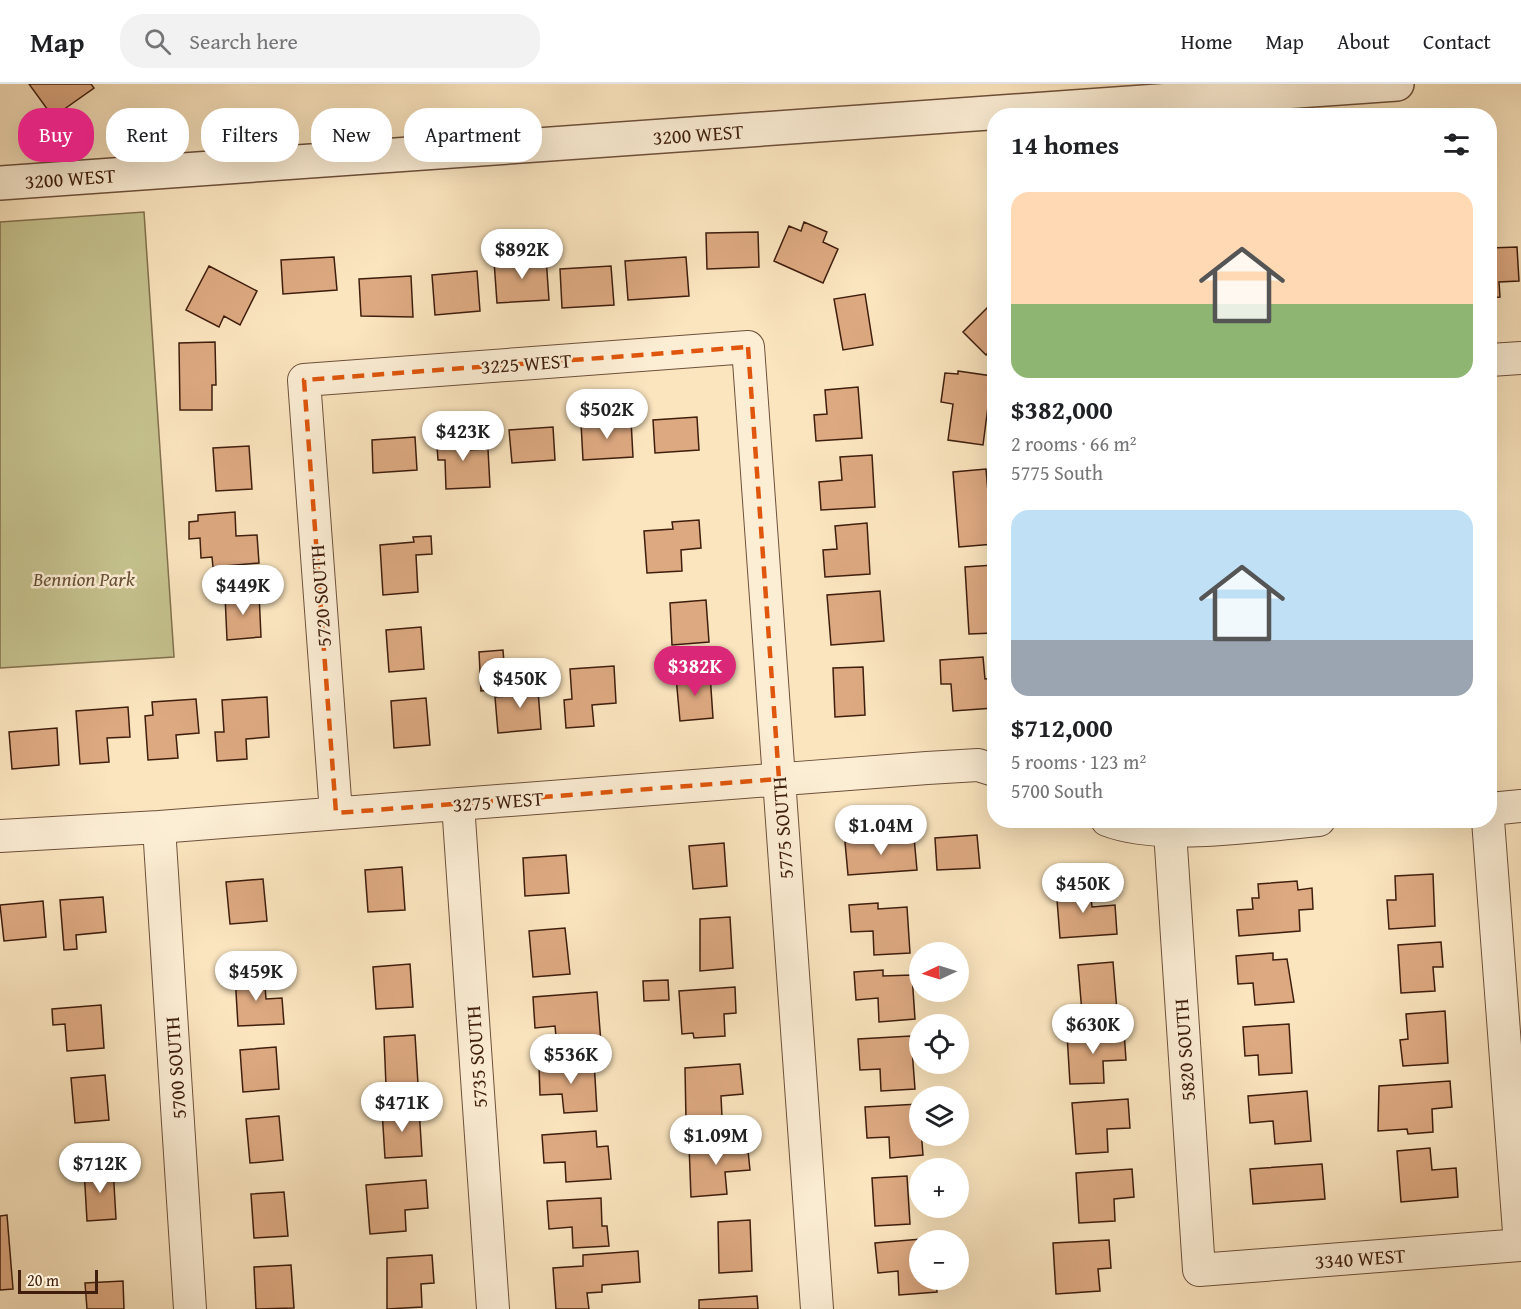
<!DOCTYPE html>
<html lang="en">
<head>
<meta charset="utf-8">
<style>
	body { margin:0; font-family:"Gentium Book Plus",serif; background:#f2f2f2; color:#202124; height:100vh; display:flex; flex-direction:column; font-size:22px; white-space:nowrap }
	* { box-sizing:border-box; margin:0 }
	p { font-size:20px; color:#757577 }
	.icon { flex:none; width:33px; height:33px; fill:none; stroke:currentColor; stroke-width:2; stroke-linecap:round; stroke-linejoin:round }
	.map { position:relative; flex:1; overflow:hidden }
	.drawer { position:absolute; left:987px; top:24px; width:510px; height:720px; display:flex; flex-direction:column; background:#fff; border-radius:24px; box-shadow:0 6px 24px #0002 }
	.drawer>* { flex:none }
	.guide { position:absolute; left:18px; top:24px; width:570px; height:54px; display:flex; gap:12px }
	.needle { width:39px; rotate:266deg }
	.fabs { position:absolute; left:909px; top:858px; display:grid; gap:12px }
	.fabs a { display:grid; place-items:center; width:60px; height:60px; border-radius:50%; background:#fff; box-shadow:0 6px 24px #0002; font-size:30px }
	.scale { position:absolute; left:18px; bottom:15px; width:80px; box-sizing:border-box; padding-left:6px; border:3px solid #3f1e0e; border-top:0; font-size:16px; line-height:21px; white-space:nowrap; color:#3f1e0e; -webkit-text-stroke:4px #fceed5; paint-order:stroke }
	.price { position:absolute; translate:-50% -51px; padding:0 14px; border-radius:21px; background:#fff; color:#222; font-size:20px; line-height:39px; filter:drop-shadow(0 2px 3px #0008) }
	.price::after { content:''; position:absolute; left:50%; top:36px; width:18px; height:14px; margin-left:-9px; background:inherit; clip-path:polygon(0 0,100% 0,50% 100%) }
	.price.current { background:#db2777; color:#fff }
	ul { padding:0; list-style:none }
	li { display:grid; align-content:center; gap:12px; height:318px; padding:0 24px }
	li span { display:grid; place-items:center; height:186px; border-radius:18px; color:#555 }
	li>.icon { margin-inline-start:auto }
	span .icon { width:108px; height:108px; fill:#fffc; stroke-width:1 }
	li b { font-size:26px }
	h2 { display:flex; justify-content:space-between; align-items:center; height:72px; padding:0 24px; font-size:26px }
	.chip { padding:0 21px; border-radius:24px; background:#fff; box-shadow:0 6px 24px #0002; font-size:21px; line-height:54px }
	.chip.current { background:#db2777; color:#fff }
	header { display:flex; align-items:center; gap:36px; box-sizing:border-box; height:84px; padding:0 30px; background:#fff; border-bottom:2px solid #e0e0e0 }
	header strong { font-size:28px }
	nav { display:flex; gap:33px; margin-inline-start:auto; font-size:21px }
	.search { width:420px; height:54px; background:#f2f2f2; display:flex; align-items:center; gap:15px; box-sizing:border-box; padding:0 21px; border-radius:24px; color:#757577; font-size:22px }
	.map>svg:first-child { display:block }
	.green { fill:#c5c28e; stroke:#82704e; stroke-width:1.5 }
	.building { fill:#dda981; stroke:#3f1e0e; stroke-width:1.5 }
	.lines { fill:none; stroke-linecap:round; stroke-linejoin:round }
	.minor-casing { stroke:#6e503a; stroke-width:34 }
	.tertiary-casing { stroke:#6e503a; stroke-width:36 }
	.minor { stroke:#fceed5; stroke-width:32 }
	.tertiary { stroke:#fceed5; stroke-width:33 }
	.marked { fill:none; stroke:#e0560c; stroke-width:4.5; stroke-dasharray:12 8; stroke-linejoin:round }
	.labels { text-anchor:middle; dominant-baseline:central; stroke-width:5; stroke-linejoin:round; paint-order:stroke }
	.street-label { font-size:20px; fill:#3f1e0e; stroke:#fceed5 }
	.park-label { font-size:20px; font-style:italic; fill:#674f34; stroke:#fceed5 }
</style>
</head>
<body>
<header>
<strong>Map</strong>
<div class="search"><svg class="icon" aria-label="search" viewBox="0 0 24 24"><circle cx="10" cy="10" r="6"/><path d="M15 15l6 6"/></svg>Search here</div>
<nav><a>Home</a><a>Map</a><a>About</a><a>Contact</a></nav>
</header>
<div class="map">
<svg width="1521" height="1225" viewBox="0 0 1521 1225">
	<rect width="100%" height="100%" fill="#fbe5bf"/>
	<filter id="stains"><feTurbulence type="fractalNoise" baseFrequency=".00333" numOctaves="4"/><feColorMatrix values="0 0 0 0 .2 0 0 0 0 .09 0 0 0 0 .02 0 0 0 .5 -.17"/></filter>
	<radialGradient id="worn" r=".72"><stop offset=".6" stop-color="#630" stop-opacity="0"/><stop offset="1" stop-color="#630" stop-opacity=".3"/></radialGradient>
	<path class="green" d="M144 128 174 573 0 584V138Z"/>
	<path class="building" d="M29 0H91L94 4 53 33Z
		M804 138 827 148 823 158 838 165 823 199 774 177 789 142 801 147Z
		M758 148 759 183 707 185 706 149Z
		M1517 163 1519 197 1499 198 1500 213 1490 214V164Z
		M334 173 337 206 283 210 281 176Z
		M546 173 549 216 497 219 494 177Z
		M686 173 689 212 628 216 625 177Z
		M209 182 257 207 240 241 224 232 219 243 186 226Z
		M611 182 614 221 562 224 560 185Z
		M477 187 480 227 435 231 432 191Z
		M411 192 413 233 361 232 359 195Z
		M865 210 873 261 843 266 834 215Z
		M994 217V263L986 271 963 248Z
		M215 258 216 301H212V326H180L179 259Z
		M958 287 992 292 983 361 948 356 953 320 941 318 945 289 958 290Z
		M858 303 862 354 816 357 814 331 827 330 825 306Z
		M697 333 699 366 655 369 653 336Z
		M631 336 633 373 583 376 581 339Z
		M553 343 555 376 512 379 509 346Z
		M465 347 466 366 488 365 490 403 446 405 445 376H438L436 348Z
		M415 353 417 386 373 389 372 356Z
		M249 362 252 405 216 407 213 364Z
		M872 371 875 423 821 426 819 398 842 396 840 373Z
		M986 385 990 431H994V460L959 463 953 388Z
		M235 428 236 452 257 451 259 479 213 483 212 473 201 474 200 454 189 455V438L198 437V431Z
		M699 436 701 464 681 466 682 487 647 489 644 447 673 445 672 438Z
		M867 439 870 490 825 493 823 466 837 465 835 442Z
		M431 452 432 470 416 471 418 508 383 511 380 461 414 458 413 453Z
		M994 481V549L969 550 965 483Z
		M880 507 884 557 831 561 827 511Z
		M259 509 261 553 227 556 225 511Z
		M706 516 709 558 672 561 670 519Z
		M421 543 424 585 389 588 386 546Z
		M503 566 506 605 481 607 479 568Z
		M983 573 985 595 994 594V624L953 627 951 600H941L940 576Z
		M614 582 616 619 592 621 594 642 566 644 564 616 572 615 570 585Z
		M863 583 865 631 835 633 833 584Z
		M710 590 713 634 680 637 676 593Z
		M537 593 541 645 498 649 495 613 521 611 520 595Z
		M267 613 269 653 246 655 247 675 217 677 215 648H224L222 616Z
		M426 614 430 661 394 664 391 617Z
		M196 615 199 649 176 651 178 674 148 676 145 632 153 631 152 618Z
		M128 623 130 653 107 654 109 678 80 680 76 627Z
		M57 644 59 681 12 685 9 648Z
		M977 751 980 784 937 786 935 754Z
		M914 753 917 786 848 791 845 758Z
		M724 759 727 802 693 805 689 762Z
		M566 771 569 809 525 812 523 774Z
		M402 783 405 826 368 828 365 786Z
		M1433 790 1435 842 1389 845 1387 816H1396L1395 792Z
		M263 795 267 837 230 840 226 798Z
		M1297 797 1298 806 1312 804 1313 825 1299 826 1300 847 1239 852 1237 826 1253 825 1252 814H1259L1258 800Z
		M1090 801 1092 823 1115 821 1117 850 1060 854 1056 803Z
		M103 813 106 848 76 851 77 865 64 866 60 816Z
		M43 817 46 853 4 857 0 821Z
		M878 819V825L907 823 910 869 874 871 873 847 851 848 849 821Z
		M730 833 733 884 700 887V835Z
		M565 844 570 890 533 893 529 847Z
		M1441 858 1443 883H1433L1435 907 1401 909 1398 861Z
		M1273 869V876L1287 875 1294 918 1255 921 1253 899 1238 900 1236 872Z
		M1113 878 1117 927 1082 929 1078 881Z
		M410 880 413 923 376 925 373 883Z
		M883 886V892L912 891 915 935 879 938 878 914 856 916 854 888Z
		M264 889 266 915 282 914 284 940 238 942 235 891Z
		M668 896 669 916 644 917 643 897Z
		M735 903 736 929 724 930 725 952 694 954 693 949 682 950 679 907Z
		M597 908 601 959 557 963 555 942 535 944 533 913Z
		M101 921 104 964 67 967 65 940 53 941 52 925Z
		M1445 927 1448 979 1403 982 1400 956 1408 955 1406 930Z
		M1289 940 1292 989 1259 991 1258 971 1245 972 1243 943Z
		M1124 947 1126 976 1103 977 1104 999 1070 1000 1067 950Z
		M415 951 418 1000 386 1002 384 953Z
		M911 952 915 1005 881 1007 880 985 860 986 858 955Z
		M276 963 279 1005 243 1008 240 966Z
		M594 977 597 1027 564 1029 562 1010 540 1011 539 981Z
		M740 980 743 1010 721 1012 722 1033 686 1036 685 984Z
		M105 991 109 1036 75 1039 71 994Z
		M1450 997 1452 1023 1432 1025 1433 1048 1408 1050 1407 1045 1378 1047 1379 1002Z
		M1307 1007 1311 1057 1275 1060 1273 1037 1250 1039 1248 1012Z
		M1128 1015 1130 1044 1107 1045 1108 1068 1076 1070 1072 1019Z
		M919 1020 923 1071 890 1074 889 1053 867 1054 865 1023Z
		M419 1024 422 1072 385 1074 382 1026Z
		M279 1032 283 1076 250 1079 246 1035Z
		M596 1047 597 1063 608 1062 611 1095 566 1098 565 1078 544 1079 542 1051Z
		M747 1057 750 1086 725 1088 727 1110 691 1113 689 1061Z
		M1430 1064 1432 1086 1456 1084 1458 1113 1401 1118 1397 1067Z
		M1322 1080 1325 1115 1253 1120 1250 1085Z
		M113 1083 116 1135 87 1137 84 1085Z
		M1132 1085 1134 1113 1114 1115 1115 1137 1079 1139 1076 1089Z
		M907 1092 910 1140 875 1142 872 1094Z
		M426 1096 428 1124 405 1126 406 1147 370 1150 366 1101Z
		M284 1108 288 1152 254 1154 251 1110Z
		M601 1114 602 1142H607L609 1162 573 1164 572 1143 549 1145 547 1117Z
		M7 1131 13 1205 0 1206V1132Z
		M750 1136 752 1187 719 1189 718 1138Z
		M933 1154V1156H920V1196H936L937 1208 899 1211 898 1187 878 1189 875 1159Z
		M1109 1156 1111 1184 1098 1185 1100 1207 1056 1210 1053 1159Z
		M638 1167 640 1198 602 1201V1208L587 1209 589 1225H556L553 1184 583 1182V1171Z
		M432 1171 434 1199 421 1200 422 1223 387 1225V1174Z
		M291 1181 294 1224 256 1225 254 1183Z
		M123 1197 124 1225H87L85 1199Z
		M757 1212 758 1225H699V1216Z"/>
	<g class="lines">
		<defs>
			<path id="minor" d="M1490 276 1521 274
				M458 720 493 1225
				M1490 725 1521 722
				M336 729 304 296 748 263 817 1225
				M1107 736C1161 757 1260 741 1319 736
				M1488 736 1520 1161
				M159 743 190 1225
				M1170 747 1199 1186 1521 1161
				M0 752 159 743 927 684 978 681 994 686"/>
			<path id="tertiary" d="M0 99 1397 0"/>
		</defs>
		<use href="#minor" class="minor-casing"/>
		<use href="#tertiary" class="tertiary-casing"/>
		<use href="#minor" class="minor"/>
		<use href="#tertiary" class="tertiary"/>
	</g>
	<path class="marked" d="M748 263 779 695 336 729 304 296Z"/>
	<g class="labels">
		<g class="street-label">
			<text transform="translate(698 50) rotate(-4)">3200 WEST</text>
			<text transform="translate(70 94) rotate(-4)">3200 WEST</text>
			<text transform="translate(526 279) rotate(-4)">3225 WEST</text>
			<text transform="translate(320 512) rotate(-94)">5720 SOUTH</text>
			<text transform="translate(498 717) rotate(-4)">3275 WEST</text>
			<text transform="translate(782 744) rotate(-94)">5775 SOUTH</text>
			<text transform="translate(1184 966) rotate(-94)">5820 SOUTH</text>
			<text transform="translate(476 973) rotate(-94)">5735 SOUTH</text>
			<text transform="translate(175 984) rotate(-94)">5700 SOUTH</text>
			<text transform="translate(1360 1174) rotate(-4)">3340 WEST</text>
		</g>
		<g class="park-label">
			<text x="84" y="494">Bennion Park</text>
		</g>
	</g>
	<rect width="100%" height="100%" filter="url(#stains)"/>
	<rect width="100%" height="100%" fill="url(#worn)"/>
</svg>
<div class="fabs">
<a><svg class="needle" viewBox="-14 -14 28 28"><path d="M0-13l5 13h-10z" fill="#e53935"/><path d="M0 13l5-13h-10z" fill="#757577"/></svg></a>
<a><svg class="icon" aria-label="locate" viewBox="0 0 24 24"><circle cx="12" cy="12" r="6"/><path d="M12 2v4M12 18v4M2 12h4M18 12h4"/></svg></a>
<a><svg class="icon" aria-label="layers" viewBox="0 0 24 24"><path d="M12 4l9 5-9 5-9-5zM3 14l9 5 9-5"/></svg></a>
<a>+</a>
<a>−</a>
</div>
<div class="scale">20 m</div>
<b class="price" style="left:522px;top:196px">$892K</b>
<b class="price" style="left:607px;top:356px">$502K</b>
<b class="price" style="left:463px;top:378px">$423K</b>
<b class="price" style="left:243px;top:532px">$449K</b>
<b class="price current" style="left:695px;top:613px">$382K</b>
<b class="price" style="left:520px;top:625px">$450K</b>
<b class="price" style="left:881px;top:772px">$1.04M</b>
<b class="price" style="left:1083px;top:830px">$450K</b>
<b class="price" style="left:256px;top:918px">$459K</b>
<b class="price" style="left:1093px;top:971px">$630K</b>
<b class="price" style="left:571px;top:1001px">$536K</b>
<b class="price" style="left:402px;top:1049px">$471K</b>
<b class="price" style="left:716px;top:1082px">$1.09M</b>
<b class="price" style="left:100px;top:1110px">$712K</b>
<div class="guide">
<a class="chip current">Buy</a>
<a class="chip">Rent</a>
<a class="chip">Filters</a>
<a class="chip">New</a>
<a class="chip">Apartment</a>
</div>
<section class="drawer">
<h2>14 homes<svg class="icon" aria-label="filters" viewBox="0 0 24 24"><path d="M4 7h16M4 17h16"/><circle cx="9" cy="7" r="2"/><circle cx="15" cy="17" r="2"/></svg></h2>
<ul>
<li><span style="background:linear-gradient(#ffd9b3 60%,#8fb573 0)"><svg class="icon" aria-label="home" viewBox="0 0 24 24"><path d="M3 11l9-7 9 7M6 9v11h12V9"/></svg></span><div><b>$382,000</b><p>2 rooms · 66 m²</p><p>5775 South</p></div></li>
<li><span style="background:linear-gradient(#bfe0f5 70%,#9aa5b1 0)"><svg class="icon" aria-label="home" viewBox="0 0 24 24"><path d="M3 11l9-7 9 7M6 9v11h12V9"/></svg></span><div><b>$712,000</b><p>5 rooms · 123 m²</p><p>5700 South</p></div></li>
</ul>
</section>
</div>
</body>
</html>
